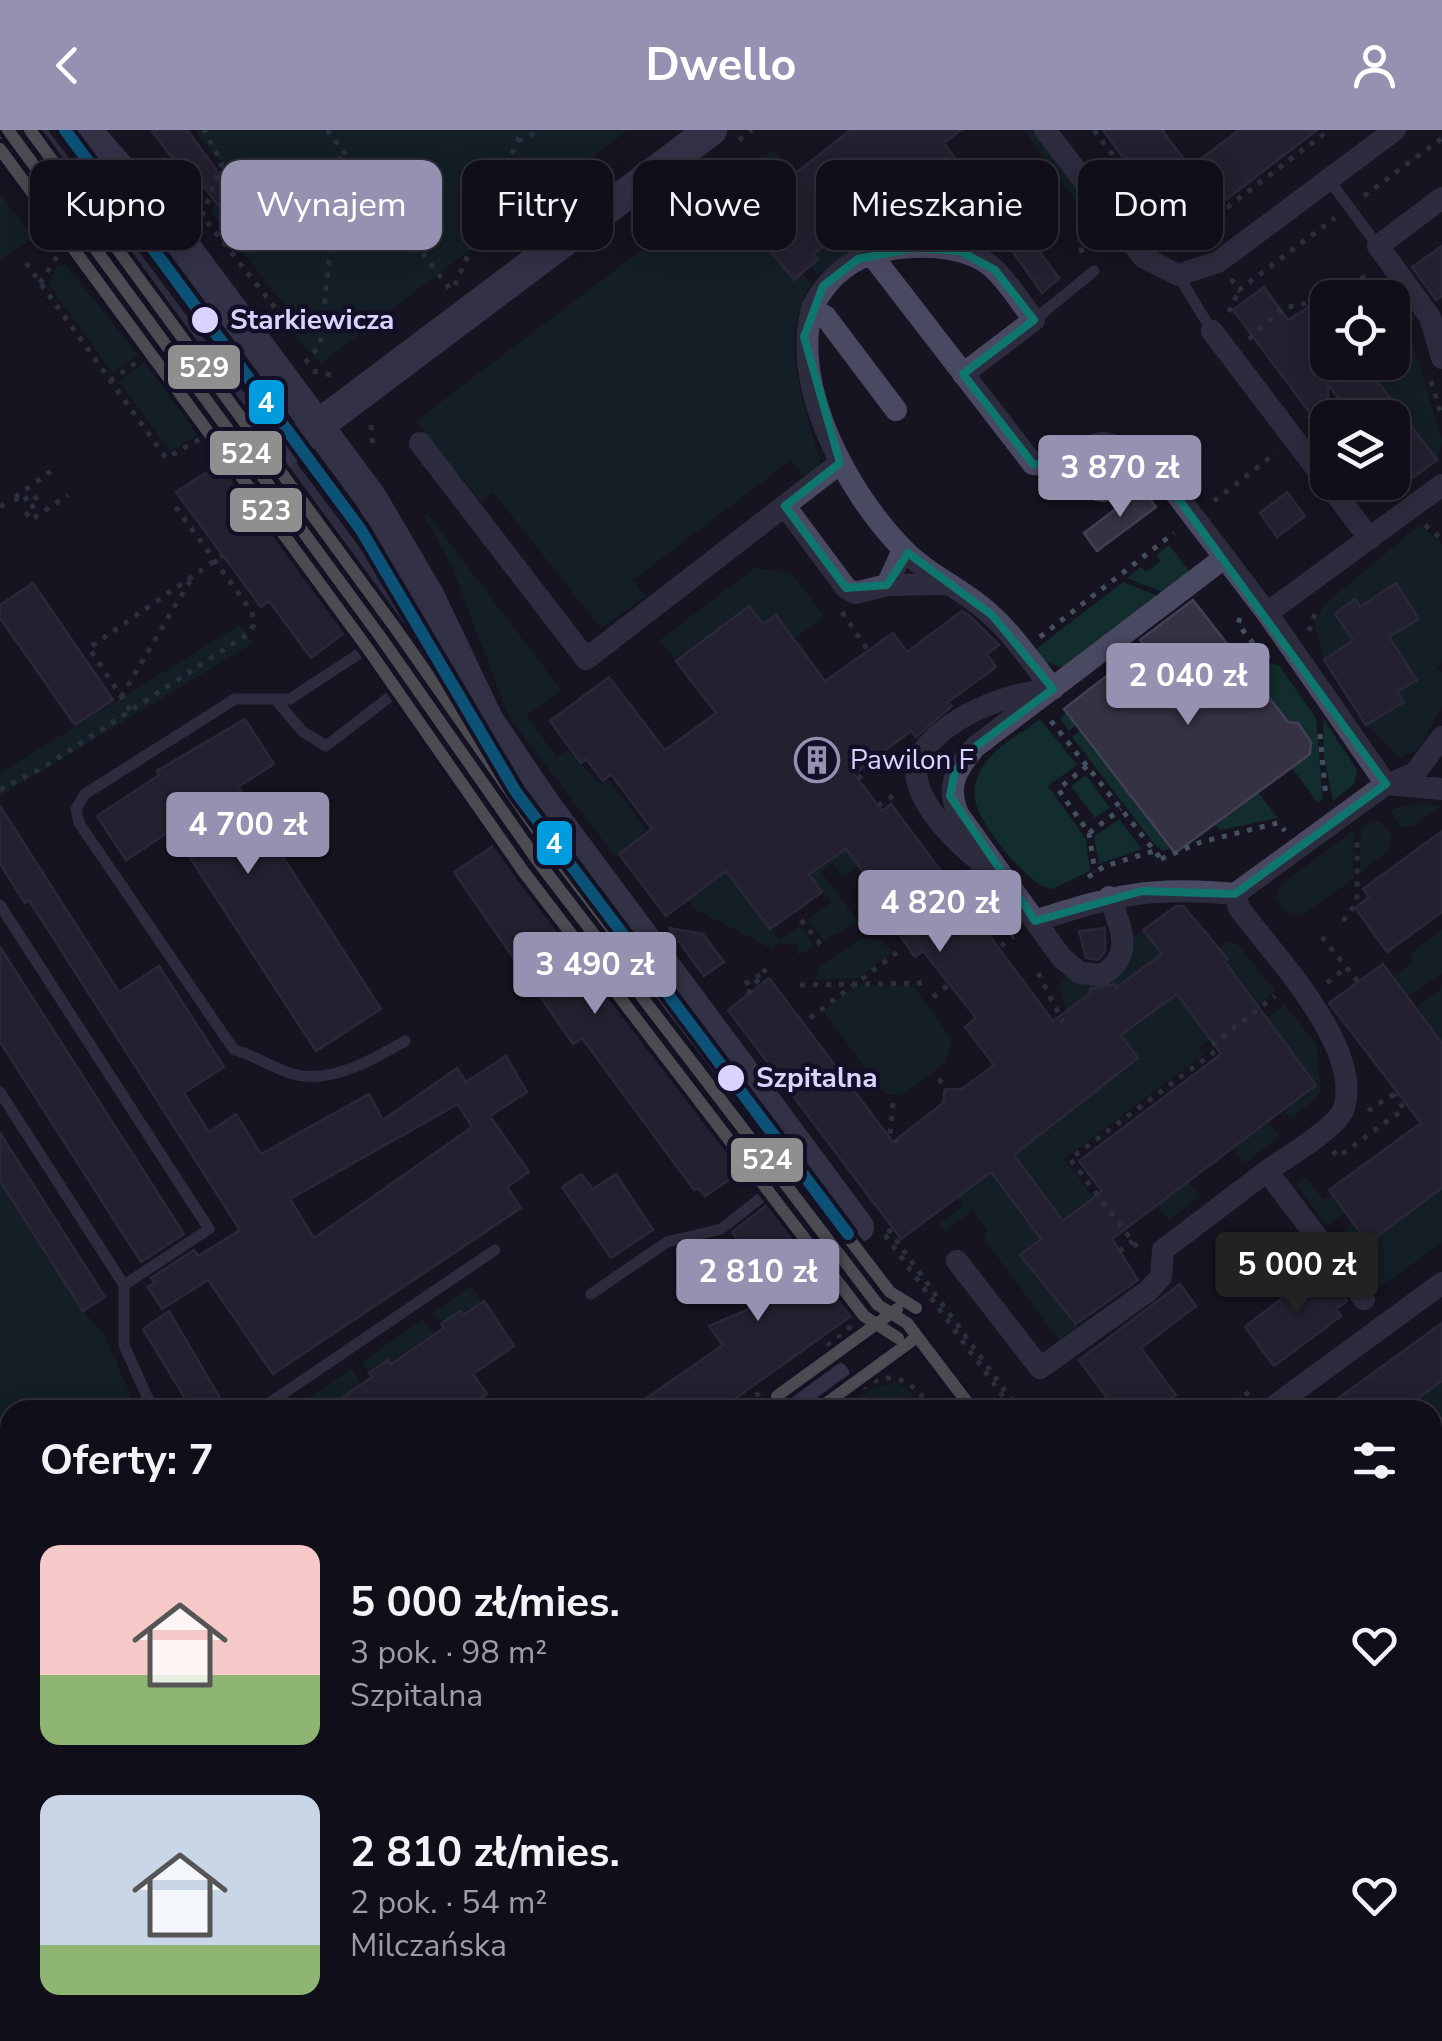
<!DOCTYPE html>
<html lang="pl">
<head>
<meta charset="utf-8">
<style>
	body { margin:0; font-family:"Nunito Sans",sans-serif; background:#191822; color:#f1f3f6; height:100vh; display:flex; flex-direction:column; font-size:38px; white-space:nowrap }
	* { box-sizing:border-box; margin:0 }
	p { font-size:32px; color:#9c9ca2 }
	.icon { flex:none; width:55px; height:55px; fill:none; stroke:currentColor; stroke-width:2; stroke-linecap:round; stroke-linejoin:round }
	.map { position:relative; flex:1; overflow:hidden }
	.side { position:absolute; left:0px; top:1270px; width:1442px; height:642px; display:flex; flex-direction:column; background:#100f19; border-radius:30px 30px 0 0; box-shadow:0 5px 25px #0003,0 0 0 2px #302f38 }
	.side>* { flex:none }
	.guide { position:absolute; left:30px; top:30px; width:1382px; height:90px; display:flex; gap:20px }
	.tools { position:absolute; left:1310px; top:150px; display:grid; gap:20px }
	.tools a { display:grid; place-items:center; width:100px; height:100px; border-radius:20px; background:#100f19; box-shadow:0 5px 25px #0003,0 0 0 2px #302f38; font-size:50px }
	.price { position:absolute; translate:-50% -85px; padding:0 22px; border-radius:10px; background:#9591b1; color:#fff; font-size:32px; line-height:65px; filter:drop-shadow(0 2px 5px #0008) }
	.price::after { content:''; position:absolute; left:50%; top:60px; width:30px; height:22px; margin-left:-15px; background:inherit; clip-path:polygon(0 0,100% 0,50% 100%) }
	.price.on { background:#222; color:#fff }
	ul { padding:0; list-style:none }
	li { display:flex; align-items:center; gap:30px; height:250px; padding:0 40px }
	li span { display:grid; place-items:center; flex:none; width:280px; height:200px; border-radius:20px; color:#555 }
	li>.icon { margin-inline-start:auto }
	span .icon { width:120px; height:120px; fill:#fffc; stroke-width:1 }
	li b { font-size:42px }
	h2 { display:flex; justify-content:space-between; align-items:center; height:120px; padding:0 40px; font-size:42px }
	.pill { padding:0 35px; border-radius:20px; background:#100f19; box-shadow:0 5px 25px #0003,0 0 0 2px #302f38; font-size:35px; line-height:90px }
	.pill.on { background:#9591b1; color:#fff }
	header { display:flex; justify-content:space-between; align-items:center; height:130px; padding:0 40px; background:#9591b1; color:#fff; font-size:45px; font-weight:700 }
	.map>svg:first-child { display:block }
	.green { fill:#132c2d }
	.building { fill:#343243; stroke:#433f54; stroke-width:2.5; fill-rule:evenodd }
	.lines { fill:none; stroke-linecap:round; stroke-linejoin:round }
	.path { stroke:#44505f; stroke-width:5; stroke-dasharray:5 8; stroke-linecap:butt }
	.lane { stroke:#4a4962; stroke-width:11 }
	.street { stroke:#4a4962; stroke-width:22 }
	.secondary { stroke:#575674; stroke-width:32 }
	.tram { stroke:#43596b; stroke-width:2.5 }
	.bus-1-casing { stroke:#130f26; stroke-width:20 }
	.bus-2-casing { stroke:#130f26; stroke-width:20 }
	.bus-3-casing { stroke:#130f26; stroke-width:20 }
	.bus-1 { stroke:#8f8f8f; stroke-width:12 }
	.bus-2 { stroke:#8f8f8f; stroke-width:12 }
	.bus-3 { stroke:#8f8f8f; stroke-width:12 }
	.tram-1-casing { stroke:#130f26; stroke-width:20 }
	.tram-1 { stroke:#009cdd; stroke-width:12 }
	.marked { fill:none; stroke:#0f766e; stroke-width:8; stroke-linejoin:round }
	.stop-dot { fill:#d9d4ff; stroke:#130f26; stroke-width:4 }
	.labels { text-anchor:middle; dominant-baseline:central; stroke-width:9; stroke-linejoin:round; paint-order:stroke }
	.stop-label { font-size:28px; font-weight:bold; fill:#d9d4ff; stroke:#130f26; text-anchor:start }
	.poi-label { font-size:28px; fill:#d9d4ff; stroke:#130f26; text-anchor:start }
	.line-badge { stroke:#130f26; stroke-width:4 }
	.badge-label { font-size:28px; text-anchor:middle; font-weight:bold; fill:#fff }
</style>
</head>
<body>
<header><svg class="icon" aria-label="back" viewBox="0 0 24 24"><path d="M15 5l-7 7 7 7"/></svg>Dwello<svg class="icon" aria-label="person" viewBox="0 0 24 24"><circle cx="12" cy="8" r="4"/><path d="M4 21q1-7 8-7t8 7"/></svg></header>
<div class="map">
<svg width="1442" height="1911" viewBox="0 0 1442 1911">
	<rect width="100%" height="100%" fill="#161421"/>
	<path class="green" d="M195 0H628L321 233 296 207 288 179 211 82 233 48Z
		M1024 0H1033L1111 104 1099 103Z
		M774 20 850 123 818 145 810 136 818 129 771 71 746 91 794 150 802 143 811 154C776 212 805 274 821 334L804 347 791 330 633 450 645 467 601 498 493 362 481 372 416 291Z
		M0 63 33 109 0 130Z
		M879 74 904 107 874 113 859 90Z
		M65 134 138 225 113 243 48 153 57 136Z
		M1411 190 1410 205 1442 311 1437 330 1412 297 1408 281 1398 279 1363 233 1392 232 1393 204Z
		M145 232 198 305 170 321 119 251Z
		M1085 336a17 17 0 1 1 34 0a17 17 0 1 1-34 0Z
		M427 383 561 560 526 586 557 627 567 620 602 655 609 650 648 702 616 727 509 587 452 437 424 385Z
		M1420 395 1442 414V531L1437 538 1442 542V576L1419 618 1401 628 1366 595 1403 572 1397 562 1416 550 1389 507 1419 489 1396 453 1360 477 1355 469 1336 483 1353 510 1324 530 1314 494 1324 475Z
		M1169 415 1189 441 1165 463 1127 448 1141 437 1146 442 1161 431 1156 425Z
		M755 438 791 443 824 486 794 509 776 485 763 494 749 476 690 549 660 510Z
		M1123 452 1161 467 1065 538 1042 531 1032 522Z
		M240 495 253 513 0 666V643Z
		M1135 529 1243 643 1278 688 1221 700 1074 591 1076 595 1069 601 1060 588Z
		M1258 530 1279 535 1316 588 1323 669 1318 673 1292 638 1310 624 1311 611 1298 594 1288 592 1247 539Z
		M1323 588 1357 640 1354 654 1333 671 1324 627Z
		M1040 589 1077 635 1048 656 1086 709 1090 741 1052 759C1030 758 984 699 977 677 973 667 974 656 978 646 987 621 1020 604 1040 589Z
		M1080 601 1172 718 1163 721 1155 715 1072 607Z
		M1086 645 1110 678 1095 688 1071 656Z
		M1419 672 1441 676 1412 697H1401L1390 680Z
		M1119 689 1142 719 1099 734 1094 707Z
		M1379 691 1392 705 1388 720 1360 743 1361 696Z
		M1354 700 1353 749 1301 786 1283 780 1276 768 1281 755Z
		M786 715 848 718 860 734 843 747 833 733 821 742 859 792 823 810 808 790 831 772Z
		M741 730 736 753 779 810 800 796 815 817 797 825 798 815 776 814 773 819 696 780 689 769Z
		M1143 800 1162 824 1097 873 1090 864 1067 881 1059 858 1066 842 1079 850Z
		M1442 800V843L1408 867 1393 847 1414 831 1410 824Z
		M864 807 882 811 893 822 858 848 815 849 820 836Z
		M1229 811 1238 815 1275 861 1257 875 1225 832 1228 829 1220 818Z
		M857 855 913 856 952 910 945 933 902 965 885 964 823 881Z
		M1442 858V913L1416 877Z
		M1177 863 1211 909 1199 917 1203 925 1064 1029 1121 1103 1112 1109 1063 1091 1014 1025 1084 972 1076 960 1121 905Z
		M1285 875 1316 914 1321 963 1291 989 1284 979 1316 955 1266 889Z
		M1268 992 1280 1006 1245 1033 1233 1018Z
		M991 1042 1041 1109 1020 1125 1078 1197 1059 1210 983 1107 988 1101 972 1080 945 1102 939 1094 963 1076 957 1067Z
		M1306 1047 1323 1070 1333 1065 1346 1082 1326 1096 1296 1054Z
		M0 1051 83 1181 104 1204 137 1280H10V1516L0 1501Z
		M1189 1051 1200 1066 1169 1090 1157 1075Z
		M1442 1058V1112L1374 1162 1334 1108 1353 1093 1368 1112Z
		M471 1156 482 1172 441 1194 433 1183Z
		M423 1189 434 1205 369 1243 362 1232Z
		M352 1239 362 1254 324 1280H290Z
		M1442 1251V1293L1433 1300 1432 1280H1402Z
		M894 1252 907 1258 922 1280H842L874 1258Z
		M71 1903V1902L280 1903 267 1911H58Z
		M425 1903H503L509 1911H430Z
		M659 1903H745L762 1911H665Z
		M1292 1903H1383L1389 1911H1299Z"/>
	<path class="building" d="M151 0H187L236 66 220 78 186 33 180 38Z
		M851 0H961L944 13 974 54 956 68 932 34 813 124 818 129 794 150 746 91 797 50 793 45Z
		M1103 0H1162L1190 37 1239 0H1317L1180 105Z
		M990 54 1059 148 1042 163 974 67Z
		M1442 116V166L1436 170 1412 137Z
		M1264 157 1288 190 1310 176 1328 179V232H1363L1437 330 1392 363V288H1354L1328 255V307L1233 180Z
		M1392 161 1412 188 1392 204Z
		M220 334 345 502 311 528 269 471 261 477 176 362Z
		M1142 359 1156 377 1097 421 1084 403Z
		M1287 362 1305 386 1277 407 1260 383Z
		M33 453 113 570 75 595 0 488V475Z
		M1396 453 1419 489 1389 507 1417 550 1397 562 1404 572 1366 595 1324 530 1353 510 1335 484 1355 469 1360 477Z
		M1193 470 1288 592 1298 593 1311 612 1310 624 1175 723 1064 579 1145 516 1140 510Z
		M749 476 763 494 776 485 825 551 893 503 907 522 962 481 970 486 999 515 987 524 996 537 948 572 952 576 916 607 911 601 854 644 882 681 891 674 1053 891 1091 863 1090 859 1115 854 1116 858 1162 824 1143 800 1176 776H1183L1228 829 1225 832 1316 955 1112 1109 1138 1150 1076 1194 1020 1125 1041 1109 991 1042 901 1109 728 880 769 848 893 1012 943 973 945 959H962L994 935 965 897 976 888 923 821 915 827 899 804 906 799 846 719 809 744 822 762 770 799 726 741 666 786 619 724 652 699 611 644 603 651 586 629 581 633 550 591 609 547 665 620 716 583 676 531ZM1177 864 1221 924 1079 1031 1102 1061 1063 1091 1014 1025 1138 928 1121 905Z
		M245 589 274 634 238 657 381 879 316 921 172 700 126 730 97 686 159 645 157 641Z
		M0 676 119 862 159 836 224 937 184 963 209 1002 236 984 261 1024 369 964 383 990 457 938 466 952 506 926 527 962 490 986 529 1042 507 1057 521 1078 273 1244 208 1150 162 1179 148 1157 155 1153 151 1148 194 1120 198 1126 240 1100 29 770 25 773 0 734ZM458 974 472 997 314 1108 290 1069Z
		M1442 701V782L1387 822 1355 778 1369 767 1363 759Z
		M498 713 742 1041 705 1066 698 1058 694 1060 582 908 573 914 454 742Z
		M669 798 703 804 724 832 704 846Z
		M1105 798V821L1098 830 1086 828 1079 801Z
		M0 817 184 1104 141 1132 0 912Z
		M1383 834 1442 913V1058L1368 1113 1329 1060 1421 993 1329 873Z
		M0 1003 105 1167 83 1181 0 1051Z
		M581 1044 593 1059 616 1044 653 1100 611 1128 562 1057Z
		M767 1075 851 1186 719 1280H629L723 1215 709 1196 777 1167 732 1102Z
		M1321 1137 1347 1171 1336 1179 1341 1186 1274 1236 1245 1197Z
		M1180 1154 1196 1176 1141 1218 1176 1265 1156 1280H1116L1079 1230Z
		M484 1171 514 1216 473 1244 487 1264 463 1280H324L372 1247 369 1243 388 1230 391 1234 444 1198 441 1194 460 1181 463 1185Z
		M169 1181 227 1280H192L143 1199Z
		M1442 1193V1251L1402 1280H1322Z"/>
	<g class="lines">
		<path class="path" d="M327 0 450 159
			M1094 0 1165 95
			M739 10 752 0
			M518 11 542 0
			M1364 66 1442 8
			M202 86 222 33 204 0
			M207 92 285 190V204
			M1153 99 1165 95 1180 114 1195 102 1203 113
			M1196 101 1329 0
			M1079 121 1104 113
			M26 133 166 328 202 308
			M1231 149 1239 160 1335 88
			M40 153 60 122
			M455 155 522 0
			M1229 182 1239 160
			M1249 209 1284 177 1299 176 1371 144
			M305 233 320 215 341 18
			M313 241 336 246
			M110 251 141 229
			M1431 251 1442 287
			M1308 288 1321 279
			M371 295 373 318
			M15 367 19 373 33 364 39 372 25 381 31 390 68 365
			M15 367 54 339
			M1214 371 1276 323
			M0 377 6 373
			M1425 395 1442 409
			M842 482 869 522
			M1240 488 1238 494 1263 526 1270 528
			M1309 501 1317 478
			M1040 507 1174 403
			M121 567 191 449
			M130 580 89 518 223 425
			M1051 591 1161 729
			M1320 604 1326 668
			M1087 636 1058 659 1089 703 1121 679
			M858 649 863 644
			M0 660 47 635 248 504 254 495 252 482 175 376
			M878 676 897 663
			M1089 703 1095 742
			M1161 729 1201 712 1278 693 1285 701
			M1088 747 1105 736 1154 721
			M972 754 999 789
			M801 790 825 820
			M1343 791 1357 772V706
			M1322 807 1358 852
			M1001 816 1014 806
			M1038 843 1063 892
			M1327 853 1347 837
			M745 854 766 841
			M800 855 923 853
			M748 864 769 834
			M933 867 950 854
			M810 888 899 821
			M939 949 947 961
			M893 973 890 1004 897 1012
			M1368 981 1398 961
			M1333 1021 1338 1027 1404 979 1394 964
			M888 1099 1019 1280
			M885 1105 1013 1280
			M1137 1117 1070 1029 1218 919 1214 913 1275 866
			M1119 1121 1133 1111
			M827 1216C866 1189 862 1181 833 1145
			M862 1258C895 1236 912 1253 934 1280
			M734 1280 764 1260
			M1224 1280 1250 1261
			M0 1311 10 1327
			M0 1671 10 1678
			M0 1776 10 1769
			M0 1890 10 1883
			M581 1902 587 1911
			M754 1902 771 1911
			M1199 1902 1205 1911
			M132 1911 150 1902
			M196 1911 201 1902
			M299 1911 306 1902
			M822 1911 835 1902
			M1080 1911 1096 1902
			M1103 1911 1105 1902
			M1197 1911 1208 1902"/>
		<path class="lane" d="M41 0 360 427 439 561 667 873
			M65 0 361 400 406 471 476 603
			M1329 50 1378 116
			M1178 145 1212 201
			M1034 190 1094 141
			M380 510 290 569H235L85 664 76 679 79 693 234 920C255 925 272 938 293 944 330 955 374 929 405 911
			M275 569 302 601 326 616 410 551
			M0 775 209 1099 124 1155
			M0 962 124 1155V1215L153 1280
			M840 1104 907 1193
			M591 1164 667 1112 721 1099 779 1054
			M259 1280 495 1120
			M416 1902 422 1911
			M368 1911 380 1902"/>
		<path class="street" d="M1045 0 1143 127 1178 145 1218 132 1395 0
			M1442 68 1378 116 1430 187 1442 228
			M871 124C906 113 966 112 994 139 1009 153 1021 173 1034 190L963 244
			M812 178C825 152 843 134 871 124L1033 334 1079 337
			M1212 201 1370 409
			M896 280 825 186 812 178C791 257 847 362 903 419 928 445 963 459 989 483 1013 504 1033 534 1053 559
			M1079 337a24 24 0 1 1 48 0a24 24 0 1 1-48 0Z
			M420 313 586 529 840 333
			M1127 336 1157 339 1267 483 1442 355
			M785 376 846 458 855 463 887 455 903 420
			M887 455 945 454
			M1267 483 1386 654
			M1394 652 1415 643 1442 607
			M978 730C953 709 904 662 919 627 945 586 1007 563 1053 559
			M1235 764 1239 778C1273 824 1363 917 1344 978 1338 998 1285 1028 1267 1041L1364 1169
			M1109 767C1121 797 1135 825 1102 845L1080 843 1061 827 958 684C946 655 956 640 975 617L1224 428
			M1035 791C1116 765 1148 756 1235 764L1386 654 1442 659
			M957 1131 1040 1238 1148 1161 1161 1147 1163 1120 1267 1041
			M1269 1280 1442 1153
			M0 1707 10 1721
			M625 1902 631 1911
			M914 1902 920 1911
			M860 1911 874 1902"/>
		<path class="secondary" d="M8 0 382 509 537 730 832 1115
			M85 0 169 96 371 368 429 467 488 591 544 674 858 1097
			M259 340 711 0
			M787 1280 834 1247
			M0 1816 10 1810"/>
		<path class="tram" d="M738 981 779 1012"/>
		<defs>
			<path id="bus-1" d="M8 0 382 509 537 730 878 1175 907 1193 973 1280"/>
			<path id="bus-2" d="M0 19 368 519 523 741 864 1186 898 1208
				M817 1280 917 1207"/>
			<path id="bus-3" d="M30 0 396 499 551 720 890 1162 916 1178
				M777 1266 897 1179"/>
		</defs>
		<use href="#bus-1" class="bus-1-casing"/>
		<use href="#bus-2" class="bus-2-casing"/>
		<use href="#bus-3" class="bus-3-casing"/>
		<use href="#bus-1" class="bus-1"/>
		<use href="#bus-2" class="bus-2"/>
		<use href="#bus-3" class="bus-3"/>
		<defs>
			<path id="tram-1" d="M65 0 361 400 516 662 848 1104"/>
		</defs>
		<use href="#tram-1" class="tram-1-casing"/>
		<use href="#tram-1" class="tram-1"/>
	</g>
	<path d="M0 0H1442V1911H0ZM914 118 960 121 995 140 1034 190 963 244 1033 334 1079 337 1099 361 1116 357 1127 336 1157 339 1386 654 1235 764 1142 761 1035 791 950 666 955 641 975 617 1053 559 992 485 908 423 887 455 846 458 785 376 840 333 804 207 823 156 858 129Z" fill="#161421" fill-opacity=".55" fill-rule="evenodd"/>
	<path class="marked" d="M914 118 960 121 995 140 1034 190 963 244 1033 334 1079 337 1099 361 1116 357 1127 336 1157 339 1386 654 1235 764 1142 761 1035 791 950 666 955 641 975 617 1053 559 992 485 908 423 887 455 846 458 785 376 840 333 804 207 823 156 858 129Z"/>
	<defs>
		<symbol id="building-ring" viewBox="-11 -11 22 22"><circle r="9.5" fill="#130f26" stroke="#9591b1" stroke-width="1.5"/><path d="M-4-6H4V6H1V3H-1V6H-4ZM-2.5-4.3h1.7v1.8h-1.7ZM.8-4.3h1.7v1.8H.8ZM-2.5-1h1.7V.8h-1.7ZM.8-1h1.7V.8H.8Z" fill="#9591b1"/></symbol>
	</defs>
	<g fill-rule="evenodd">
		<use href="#building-ring" x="792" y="605" width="50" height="50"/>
	</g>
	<g class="stop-dot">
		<circle cx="205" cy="190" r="15"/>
		<circle cx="731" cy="948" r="15"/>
	</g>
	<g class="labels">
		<g class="stop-label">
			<text x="230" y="190">Starkiewicza</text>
			<text x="756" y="948">Szpitalna</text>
		</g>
		<g class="poi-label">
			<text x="850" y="630">Pawilon F</text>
		</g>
	</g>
	<g class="line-badge">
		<rect x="166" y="213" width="76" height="48" rx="10" fill="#8f8f8f"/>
		<rect x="247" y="248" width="39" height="48" rx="10" fill="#009cdd"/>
		<rect x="208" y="299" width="76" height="48" rx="10" fill="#8f8f8f"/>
		<rect x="228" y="356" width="76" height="48" rx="10" fill="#8f8f8f"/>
		<rect x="535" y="689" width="39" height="48" rx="10" fill="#009cdd"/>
		<rect x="729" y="1006" width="76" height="48" rx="10" fill="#8f8f8f"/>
	</g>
	<g class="badge-label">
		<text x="204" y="247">529</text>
		<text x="266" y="282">4</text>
		<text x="246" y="333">524</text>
		<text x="266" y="390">523</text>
		<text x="554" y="723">4</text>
		<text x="767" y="1039">524</text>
	</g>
</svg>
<div class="tools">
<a><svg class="icon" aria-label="locate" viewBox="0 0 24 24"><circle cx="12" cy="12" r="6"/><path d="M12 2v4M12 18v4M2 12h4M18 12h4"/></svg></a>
<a><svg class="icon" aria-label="layers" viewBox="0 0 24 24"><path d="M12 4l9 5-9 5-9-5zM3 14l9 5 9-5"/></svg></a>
</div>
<b class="price" style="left:1120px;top:390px">3 870 zł</b>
<b class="price" style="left:1188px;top:598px">2 040 zł</b>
<b class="price" style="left:248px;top:747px">4 700 zł</b>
<b class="price" style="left:940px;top:825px">4 820 zł</b>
<b class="price" style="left:595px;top:887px">3 490 zł</b>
<b class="price on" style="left:1297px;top:1187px">5 000 zł</b>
<b class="price" style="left:758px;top:1194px">2 810 zł</b>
<div class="guide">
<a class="pill">Kupno</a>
<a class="pill on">Wynajem</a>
<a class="pill">Filtry</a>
<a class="pill">Nowe</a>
<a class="pill">Mieszkanie</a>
<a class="pill">Dom</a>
</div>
<section class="side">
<h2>Oferty: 7<svg class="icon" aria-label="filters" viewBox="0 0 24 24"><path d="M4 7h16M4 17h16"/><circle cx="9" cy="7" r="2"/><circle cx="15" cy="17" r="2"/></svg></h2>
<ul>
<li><span style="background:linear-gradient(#f6c9c9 65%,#8fb573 0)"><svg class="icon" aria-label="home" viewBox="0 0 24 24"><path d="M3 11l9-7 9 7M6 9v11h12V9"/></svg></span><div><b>5 000 zł/mies.</b><p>3 pok. · 98 m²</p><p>Szpitalna</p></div><svg class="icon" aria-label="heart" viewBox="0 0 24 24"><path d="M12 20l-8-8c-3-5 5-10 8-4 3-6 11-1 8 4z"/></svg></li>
<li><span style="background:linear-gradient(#c9d6e8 75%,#8fb573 0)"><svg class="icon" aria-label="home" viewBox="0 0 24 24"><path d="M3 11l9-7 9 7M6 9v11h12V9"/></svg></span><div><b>2 810 zł/mies.</b><p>2 pok. · 54 m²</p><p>Milczańska</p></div><svg class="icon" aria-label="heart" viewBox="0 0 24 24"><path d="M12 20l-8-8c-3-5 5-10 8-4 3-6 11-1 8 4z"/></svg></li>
</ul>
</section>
</div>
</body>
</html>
